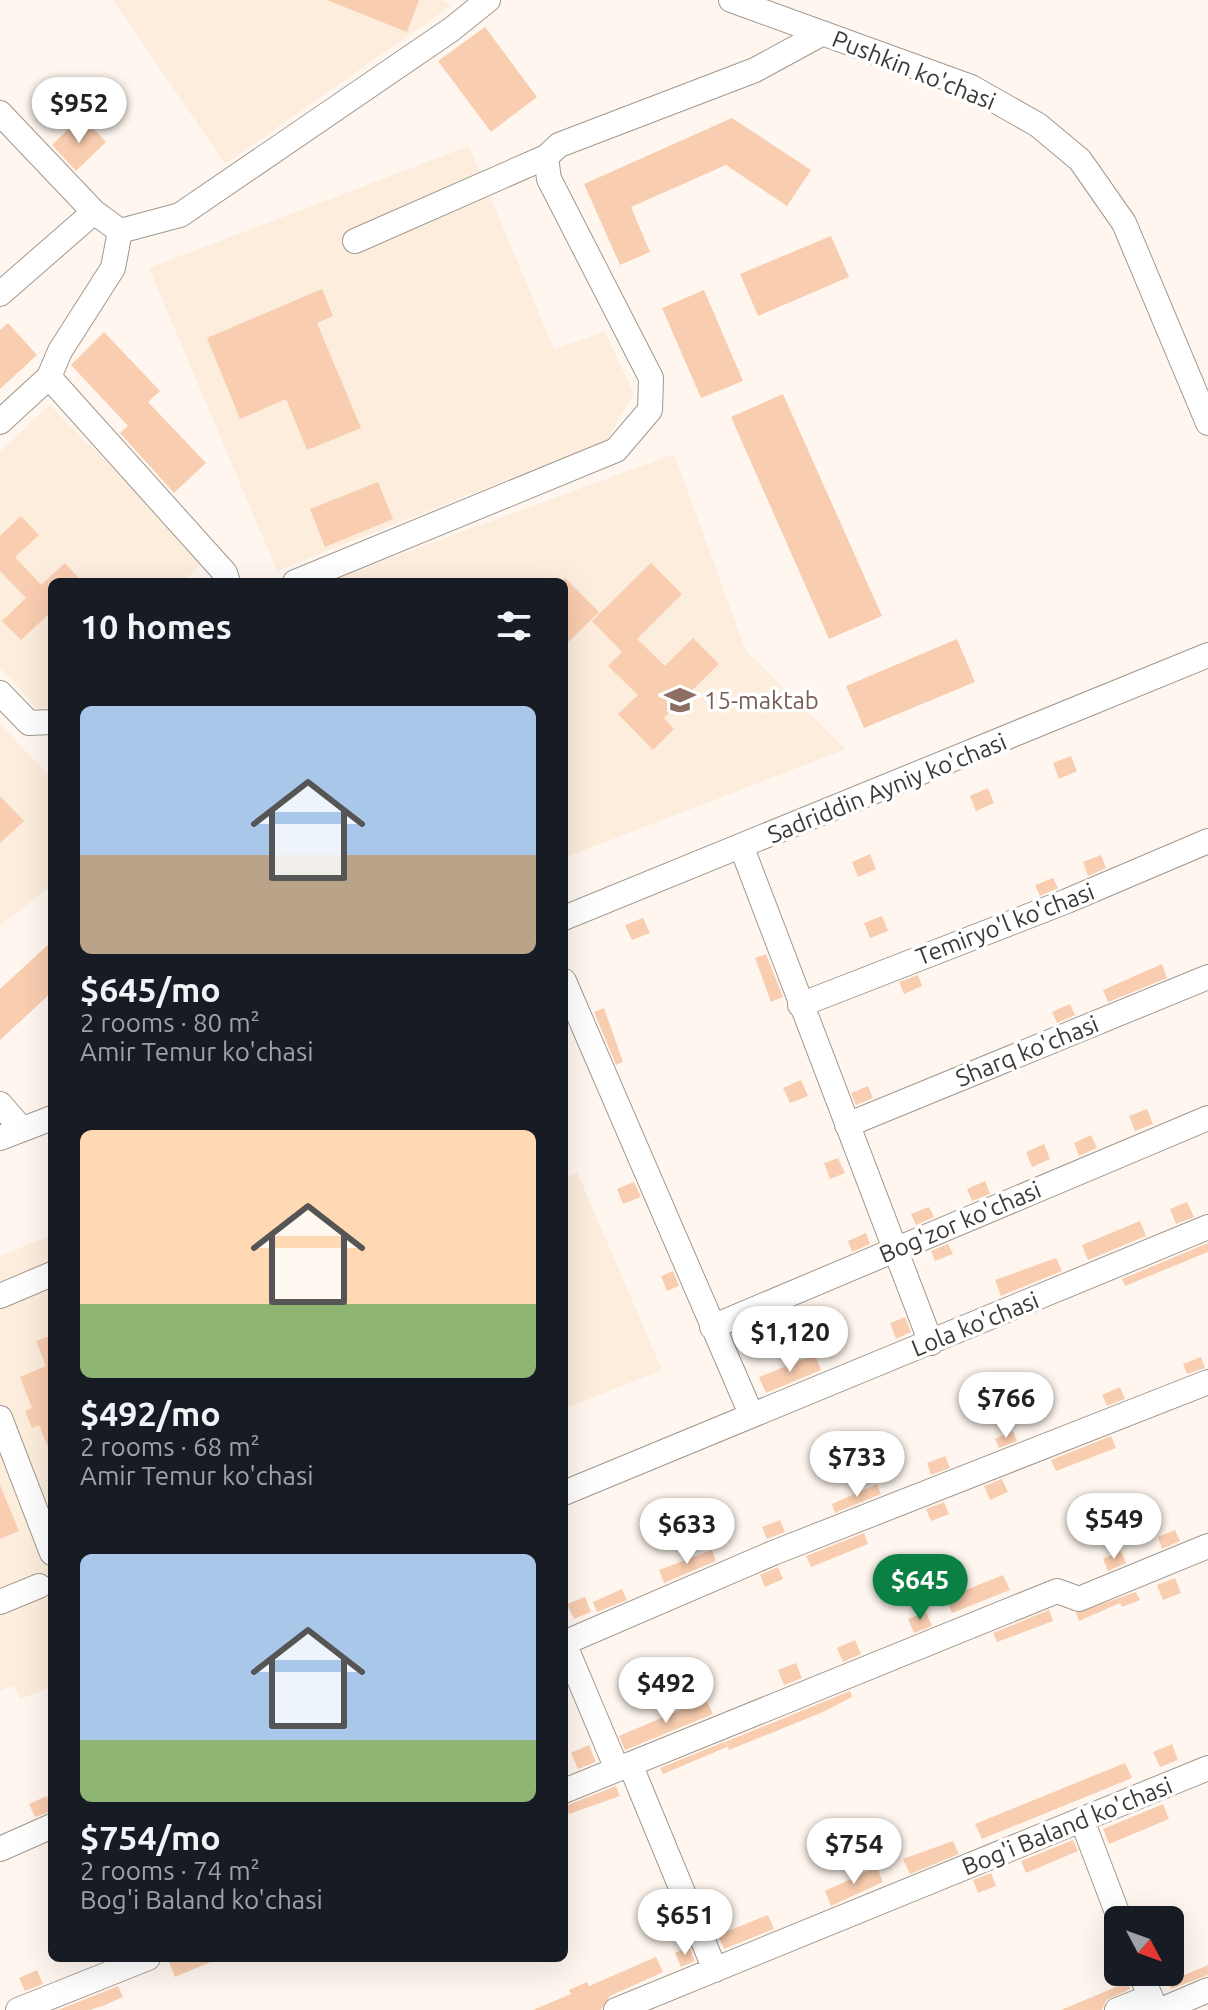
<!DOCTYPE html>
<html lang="en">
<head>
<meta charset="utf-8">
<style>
	body { margin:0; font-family:Ubuntu,sans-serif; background:#20242c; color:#f1f3f6; height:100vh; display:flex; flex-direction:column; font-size:30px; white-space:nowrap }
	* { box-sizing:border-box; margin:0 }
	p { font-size:26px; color:#9ea1a6 }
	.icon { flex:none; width:44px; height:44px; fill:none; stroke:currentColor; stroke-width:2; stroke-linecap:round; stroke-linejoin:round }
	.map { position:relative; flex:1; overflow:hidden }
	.details { position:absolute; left:48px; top:578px; width:520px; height:1384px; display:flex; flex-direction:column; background:#171b24; border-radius:12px; box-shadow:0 8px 32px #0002 }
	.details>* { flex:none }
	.needle { width:52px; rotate:131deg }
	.buttons { position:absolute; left:1104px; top:1906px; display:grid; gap:16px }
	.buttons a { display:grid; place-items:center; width:80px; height:80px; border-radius:12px; background:#171b24; box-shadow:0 8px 32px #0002; font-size:40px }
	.price { position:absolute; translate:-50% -68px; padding:0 18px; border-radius:28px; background:#fff; color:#222; font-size:26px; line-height:52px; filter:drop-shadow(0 2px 4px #0008) }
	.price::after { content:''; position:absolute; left:50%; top:48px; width:24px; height:18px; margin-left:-12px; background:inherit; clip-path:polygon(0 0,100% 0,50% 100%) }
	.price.selected { background:#0b8043; color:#fff }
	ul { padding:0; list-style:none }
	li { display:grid; align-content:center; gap:16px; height:424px; padding:0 32px }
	li span { display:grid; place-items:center; height:248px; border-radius:12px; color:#555 }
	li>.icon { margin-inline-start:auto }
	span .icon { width:144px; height:144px; fill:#fffc; stroke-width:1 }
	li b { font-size:34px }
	h2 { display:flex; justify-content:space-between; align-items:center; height:96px; padding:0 32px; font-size:34px }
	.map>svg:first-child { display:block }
	.built { fill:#fceddd }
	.building { fill:#f9cdb0 }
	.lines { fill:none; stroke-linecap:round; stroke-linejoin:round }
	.minor-casing { stroke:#a1988f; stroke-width:26 }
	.minor { stroke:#fff; stroke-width:24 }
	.labels { text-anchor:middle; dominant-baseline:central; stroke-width:7; stroke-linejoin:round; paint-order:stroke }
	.street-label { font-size:24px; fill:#3d3a36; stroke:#fff }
	.education-label { font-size:24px; fill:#785e54; stroke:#fff; text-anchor:start }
</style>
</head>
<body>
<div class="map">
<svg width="1208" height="2010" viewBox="0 0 1208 2010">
	<rect width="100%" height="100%" fill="#fff7ef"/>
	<path class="built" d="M113 0H440L452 5 225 164Z
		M469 146 554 349 605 332 634 394 607 440 277 571 149 268Z
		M50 405 205 561 183 582H52V702L41 713 0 667V452Z
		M674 454 746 651 846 749 564 858V582H325Z
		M0 724 52 779V885L0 926Z
		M577 1172 662 1370 564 1409V1178Z
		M52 1235V1687L20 1699 14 1685 0 1691V1256Z"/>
	<path class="building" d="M327 0H419L407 32Z
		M485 27 537 97 491 132 438 61Z
		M732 118 811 170 787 206 726 165 631 207 650 252 620 265 584 184Z
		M75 122 81 128 87 122 106 142 76 171 52 145Z
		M831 236 849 277 758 316 740 274Z
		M322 289 333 316 317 323 361 428 307 450 286 399 240 419 207 338Z
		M704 290 743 381 701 398 662 308Z
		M8 323 37 355 0 389V330Z
		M104 332 160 391 148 402 206 463 174 493 120 433 128 426 71 365Z
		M783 394 882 616 829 639 731 417Z
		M378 482 393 519 325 547 310 509Z
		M21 516 39 535 15 557 41 585 65 563 82 582H52V611L21 640 2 621 26 598 0 571V536Z
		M651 563 682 594 637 639 665 666 693 638 719 664 664 718 674 729 653 750 618 714 638 695 608 666 622 652 592 621Z
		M564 577 599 612 564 646Z
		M957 639 975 682 864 728 846 686Z
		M1071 756 1077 771 1059 779 1053 763Z
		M988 788 994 803 976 811 970 796Z
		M0 796 24 821 0 843Z
		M870 854 876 869 858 877 852 862Z
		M1101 855 1106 868 1088 876 1083 862Z
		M1053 878 1058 888 1040 896 1035 885Z
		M882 916 888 931 870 938 864 923Z
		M643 918 650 933 632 940 625 925Z
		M52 941V992L0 1040V989Z
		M766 954 783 997 771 1002 755 958Z
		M1162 964 1167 978 1108 1002 1103 990Z
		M918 975 922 986 904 994 899 982Z
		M1070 1004 1075 1015 1057 1023 1052 1012Z
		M604 1008 623 1062 616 1065 594 1012Z
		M801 1080 808 1096 790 1103 783 1088Z
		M868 1086 873 1098 856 1105 851 1093Z
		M1147 1109 1153 1124 1135 1131 1129 1116Z
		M1091 1135 1097 1148 1079 1156 1074 1143Z
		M1044 1144 1050 1159 1032 1167 1026 1152Z
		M838 1158 845 1173 830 1179 824 1163Z
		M985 1181 990 1194 972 1201 967 1189Z
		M634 1182 641 1197 623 1204 617 1189Z
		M1187 1202 1194 1217 1176 1224 1170 1209Z
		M929 1207 934 1217 916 1225 911 1214Z
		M1140 1221 1146 1236 1088 1260 1082 1245Z
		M866 1233 870 1244 852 1252 848 1241Z
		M1208 1243V1252L1125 1286 1122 1279Z
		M948 1244 953 1254 935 1261 931 1251Z
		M1056 1258 1062 1271 1001 1296 995 1280Z
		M673 1271 679 1286 667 1291 661 1276Z
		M905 1317 911 1332 896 1339 890 1323Z
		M52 1335V1455H51L39 1425 32 1428 25 1411 32 1408 20 1377 46 1366 36 1341Z
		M815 1355 821 1370 766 1393 759 1377Z
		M1201 1357 1205 1368 1187 1374 1183 1364Z
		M1120 1387 1125 1399 1107 1406 1102 1395Z
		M1013 1431 1017 1441 999 1448 995 1439Z
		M1111 1436 1116 1448 1056 1471 1051 1460Z
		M945 1456 950 1468 931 1475 927 1463Z
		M1002 1479 1008 1492 990 1500 984 1486Z
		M877 1484 881 1494 835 1513 832 1504Z
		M0 1485 19 1531 0 1539Z
		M944 1502 949 1514 931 1521 926 1509Z
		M780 1520 785 1532 767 1539 762 1527Z
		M1175 1530 1180 1541 1162 1549 1158 1537Z
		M864 1533 868 1544 811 1567 806 1556Z
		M712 1550 716 1561 664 1583 659 1570Z
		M1121 1551 1126 1563 1108 1571 1103 1559Z
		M778 1567 783 1579 765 1587 760 1575Z
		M1003 1575 1010 1590 952 1613 946 1598Z
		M1175 1578 1181 1593 1163 1600 1157 1585Z
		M622 1589 627 1600 597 1612 593 1602Z
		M1136 1592 1140 1600 1122 1607 1120 1603 1079 1621 1076 1613Z
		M585 1597 591 1612 574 1619 567 1604Z
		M1049 1610 1053 1621 997 1642 993 1633Z
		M926 1612 932 1626 914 1633 908 1619Z
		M855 1640 861 1654 843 1662 837 1648Z
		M796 1663 802 1678 784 1685 778 1670Z
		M850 1691 852 1697 823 1712 729 1750 725 1742Z
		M706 1699 713 1714 625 1750 619 1736Z
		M724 1742 727 1747 663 1774 660 1768Z
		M1172 1744 1178 1760 1160 1767 1153 1752Z
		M589 1745 596 1762 578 1769 571 1753Z
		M1125 1763 1132 1778 982 1839 975 1824Z
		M616 1786 620 1796 569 1814 565 1806Z
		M47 1796 52 1811 35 1817 29 1804Z
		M1163 1804 1169 1819 1109 1844 1103 1829Z
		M1073 1840 1078 1851 1026 1873 1021 1861Z
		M953 1841 959 1854 910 1874 903 1859Z
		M877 1867 883 1882 831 1906 825 1891Z
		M991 1873 996 1886 978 1893 973 1880Z
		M768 1915 774 1929 724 1949 718 1935Z
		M689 1947 695 1961 681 1967 675 1953Z
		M656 1957 663 1972 610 1996 601 2010H533L571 1994 569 1990 587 1982 589 1986Z
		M178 1958H220L175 1977 169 1962Z
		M1208 1965V1975L1171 1989 1168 1982Z
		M37 1970 43 1984 25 1991 19 1978Z
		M1128 1982 1130 1989 1106 2000 1102 2010H1061Z
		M118 1986 123 1997 105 2005 90 2010H58Z"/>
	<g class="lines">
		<defs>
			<path id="minor" d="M731 0 971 87 1038 125 1080 160 1124 223 1208 423
				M0 113 94 212 120 231
				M120 231 180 215 452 29 488 0
				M355 241 546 157
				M0 294 94 212
				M49 377 225 573 228 582
				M0 422 49 377 60 351 113 268 120 231
				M295 582 616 450 650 410 651 378 549 179 546 157 559 145 755 70 823 33
				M0 693 29 723 52 722
				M742 848 931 1343
				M564 918 1208 655
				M564 981 751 1414
				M800 1005 1067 901 1208 841
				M0 1104 22 1129
				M847 1125 1208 977
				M0 1138 52 1118
				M0 1296 52 1274
				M712 1327 1208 1118
				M0 1418 52 1553
				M564 1493 1208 1227
				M0 1602 39 1586
				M630 1764 715 1970
				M617 1769 564 1643 773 1553 1208 1382
				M564 1791 1057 1591 1079 1599 1208 1546
				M1082 1820 1120 1920
				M0 1849 52 1826
				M1140 1972 1156 2010
				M18 2010 148 1958
				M616 2010 1208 1768
				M1117 2010 1150 1997
				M1161 2010 1208 1990"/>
		</defs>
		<use href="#minor" class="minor-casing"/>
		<use href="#minor" class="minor"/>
	</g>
	<defs>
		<symbol id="school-bare" viewBox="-9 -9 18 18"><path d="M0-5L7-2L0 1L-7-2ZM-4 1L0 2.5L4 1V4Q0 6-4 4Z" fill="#8d6e63" stroke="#fff" stroke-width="2.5" paint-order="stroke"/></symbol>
	</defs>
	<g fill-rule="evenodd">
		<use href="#school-bare" x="658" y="678" width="44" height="44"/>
	</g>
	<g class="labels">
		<g class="street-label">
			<text transform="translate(914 70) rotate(22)">Pushkin ko'chasi</text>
			<text transform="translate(887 788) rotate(-22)">Sadriddin Ayniy ko'chasi</text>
			<text transform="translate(1005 924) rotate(-21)">Temiryo'l ko'chasi</text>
			<text transform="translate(1027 1051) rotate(-22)">Sharq ko'chasi</text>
			<text transform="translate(960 1222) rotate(-23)">Bog'zor ko'chasi</text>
			<text transform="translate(975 1324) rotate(-22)">Lola ko'chasi</text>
			<text transform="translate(1067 1826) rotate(-22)">Bog'i Baland ko'chasi</text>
		</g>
		<g class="education-label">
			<text x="704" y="700">15-maktab</text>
		</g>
	</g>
</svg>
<div class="buttons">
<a><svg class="needle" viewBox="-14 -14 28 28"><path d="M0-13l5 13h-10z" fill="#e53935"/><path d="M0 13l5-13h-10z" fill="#9ea1a6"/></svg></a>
</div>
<b class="price" style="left:79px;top:145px">$952</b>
<b class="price" style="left:790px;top:1374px">$1,120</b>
<b class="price" style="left:1006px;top:1440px">$766</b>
<b class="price" style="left:857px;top:1499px">$733</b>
<b class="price" style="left:1114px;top:1561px">$549</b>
<b class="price" style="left:687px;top:1566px">$633</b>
<b class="price selected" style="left:920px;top:1622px">$645</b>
<b class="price" style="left:666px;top:1725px">$492</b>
<b class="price" style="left:854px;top:1886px">$754</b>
<b class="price" style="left:685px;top:1957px">$651</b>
<section class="details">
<h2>10 homes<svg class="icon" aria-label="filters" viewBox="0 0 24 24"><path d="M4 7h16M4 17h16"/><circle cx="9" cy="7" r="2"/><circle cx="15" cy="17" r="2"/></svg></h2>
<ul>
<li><span style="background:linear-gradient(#a9c7e8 60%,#b9a48a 0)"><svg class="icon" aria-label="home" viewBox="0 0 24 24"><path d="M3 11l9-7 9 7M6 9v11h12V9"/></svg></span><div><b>$645/mo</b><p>2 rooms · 80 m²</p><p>Amir Temur ko'chasi</p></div></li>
<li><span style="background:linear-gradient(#ffd9b3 70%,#8fb573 0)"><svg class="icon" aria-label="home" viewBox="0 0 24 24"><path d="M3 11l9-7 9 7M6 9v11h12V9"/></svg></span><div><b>$492/mo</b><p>2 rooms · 68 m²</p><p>Amir Temur ko'chasi</p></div></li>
<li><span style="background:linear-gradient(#a9c7e8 75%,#8fb573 0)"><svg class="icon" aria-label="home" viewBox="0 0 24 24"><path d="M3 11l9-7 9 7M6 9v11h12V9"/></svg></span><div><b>$754/mo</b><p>2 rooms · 74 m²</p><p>Bog'i Baland ko'chasi</p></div></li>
</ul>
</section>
</div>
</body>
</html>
